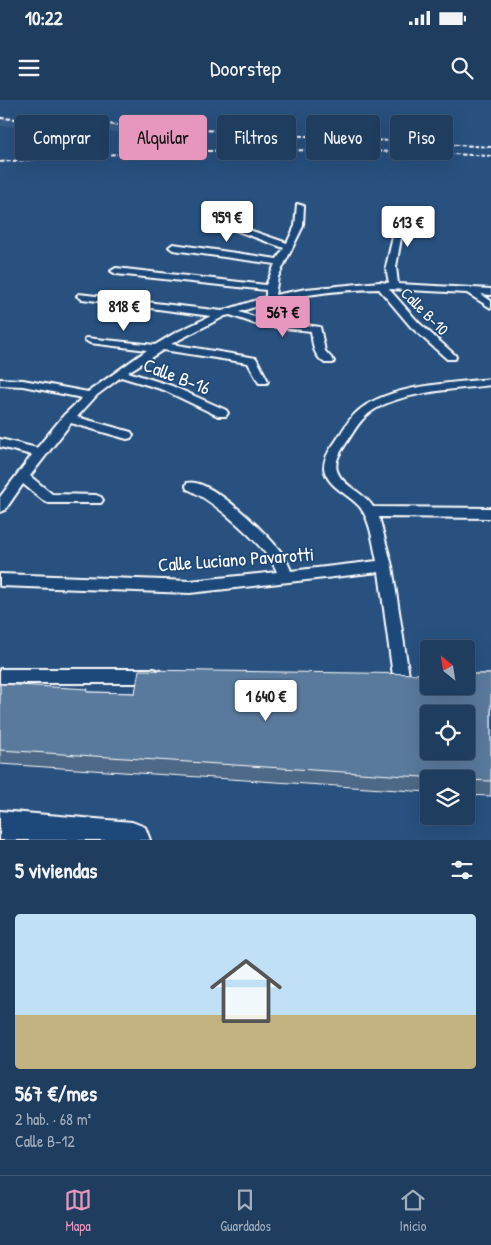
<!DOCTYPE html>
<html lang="es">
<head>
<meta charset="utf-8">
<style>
	body { margin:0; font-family:"Patrick Hand",sans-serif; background:#264465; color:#f1f3f6; height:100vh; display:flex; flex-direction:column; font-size:19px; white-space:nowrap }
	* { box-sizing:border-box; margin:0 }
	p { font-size:16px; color:#a1aebd }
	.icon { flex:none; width:28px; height:28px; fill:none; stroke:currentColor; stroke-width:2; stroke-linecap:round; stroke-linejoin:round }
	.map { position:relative; height:740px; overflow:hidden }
	.details { display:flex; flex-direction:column; background:#1e3d5f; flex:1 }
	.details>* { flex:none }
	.banner { position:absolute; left:15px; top:15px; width:461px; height:45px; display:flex; gap:10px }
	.needle { width:32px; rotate:330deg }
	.buttons { position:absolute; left:420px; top:540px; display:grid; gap:10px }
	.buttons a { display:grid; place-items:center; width:55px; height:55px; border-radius:5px; background:#1e3d5f; box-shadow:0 5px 20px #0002,0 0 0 1px #3c5674; font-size:25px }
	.price { position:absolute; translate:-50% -42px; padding:0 11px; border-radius:5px; background:#fff; color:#222; font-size:16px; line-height:32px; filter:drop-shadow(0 1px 2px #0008) }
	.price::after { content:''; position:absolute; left:50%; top:30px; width:15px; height:11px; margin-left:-8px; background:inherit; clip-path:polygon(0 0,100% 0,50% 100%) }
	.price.selected { background:#e797bd; color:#111 }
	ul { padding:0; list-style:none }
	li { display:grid; align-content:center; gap:10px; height:265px; padding:0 15px }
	li span { display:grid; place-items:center; height:155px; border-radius:5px; color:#555 }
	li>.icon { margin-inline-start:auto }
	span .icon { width:90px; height:90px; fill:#fffc; stroke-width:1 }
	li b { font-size:21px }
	h2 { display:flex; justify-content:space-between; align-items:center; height:60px; padding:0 15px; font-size:21px }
	.chip { padding:0 18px; border-radius:5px; background:#1e3d5f; box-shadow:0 5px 20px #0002,0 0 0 1px #3c5674; font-size:18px; line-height:45px }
	.chip.selected { background:#e797bd; color:#111 }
	.status { display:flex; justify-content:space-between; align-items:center; height:35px; padding:0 25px; background:#1e3d5f; direction:ltr }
	.status svg { height:14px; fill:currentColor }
	header { display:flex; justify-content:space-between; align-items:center; height:65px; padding:0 15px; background:#1e3d5f; font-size:22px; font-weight:600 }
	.tab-bar { display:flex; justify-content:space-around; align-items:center; height:70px; border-top:1px solid #3c5674; background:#1e3d5f; font-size:14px; color:#a1aebd }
	.tab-bar a { display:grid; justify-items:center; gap:2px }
	.tab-bar .selected { color:#e797bd }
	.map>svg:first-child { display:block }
	.built { fill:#375d88 }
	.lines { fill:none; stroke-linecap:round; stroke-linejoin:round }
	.street-casing { stroke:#fff; stroke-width:4 }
	.highway-casing { stroke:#fff; stroke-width:4 }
	.street { fill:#1f4a7a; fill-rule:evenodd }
	.highway { fill:#1f4a7a; fill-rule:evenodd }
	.rail { stroke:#fff; stroke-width:2; stroke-dasharray:4.5 2; stroke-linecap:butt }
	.wall { fill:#4d6987; stroke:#fff }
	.building { fill:#5a7a9d; stroke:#fff; fill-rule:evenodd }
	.labels { text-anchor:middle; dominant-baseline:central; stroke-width:4; stroke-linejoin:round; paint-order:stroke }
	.far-street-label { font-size:16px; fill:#fff; stroke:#1f4a7a }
	.street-label { font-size:19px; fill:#fff; stroke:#1f4a7a }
</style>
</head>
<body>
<div class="status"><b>10:22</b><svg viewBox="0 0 49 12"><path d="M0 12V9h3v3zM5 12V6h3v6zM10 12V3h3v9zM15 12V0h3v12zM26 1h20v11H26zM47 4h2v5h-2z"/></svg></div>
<header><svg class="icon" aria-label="menu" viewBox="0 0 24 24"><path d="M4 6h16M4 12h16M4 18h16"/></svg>Doorstep<svg class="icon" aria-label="search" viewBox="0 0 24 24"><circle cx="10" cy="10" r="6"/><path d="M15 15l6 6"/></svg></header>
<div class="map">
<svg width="491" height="740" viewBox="0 0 491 740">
	<rect width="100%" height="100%" fill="#28517f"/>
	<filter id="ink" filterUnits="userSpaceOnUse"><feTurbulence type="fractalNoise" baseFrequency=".02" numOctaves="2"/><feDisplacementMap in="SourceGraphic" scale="10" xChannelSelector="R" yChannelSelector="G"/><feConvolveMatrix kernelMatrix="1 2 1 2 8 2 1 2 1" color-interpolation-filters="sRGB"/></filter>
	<g filter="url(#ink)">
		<path class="built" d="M0 16 62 19 193 26 186 36 0 26Z"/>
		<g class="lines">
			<defs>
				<path id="street" d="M297 104 304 106 303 126 278 177 275 195 306 189 380 182 389 183 386 167 394 132 389 117 396 115 402 132 396 167 398 184 491 189V195L481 194 491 201V208L467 193 389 189 419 223 455 255 456 257 455 259H447L411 227 379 189C331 190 285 196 239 212L261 219 320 227 325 251 334 261 333 263H325C313 255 313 245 311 231L259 225 230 215 225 216 171 244 256 258 268 281 267 283H259L248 263 163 250 128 272 172 286 226 310 228 313 226 316H218L164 290 121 277 97 295 77 317 131 332 133 335 131 338 127 339 71 323 30 376 52 394 96 395 101 397 103 400 101 403H49L44 401 23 384 5 410 0 412V397L32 355 0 347V339L37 348 64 315 82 298 23 286 0 285V279L23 280 88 292 147 250 90 243 85 240 86 238 155 245 175 233 211 216 82 199 77 196 79 194 222 211 266 197V190L116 174 111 171 116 168 266 185 275 164 173 150 169 147 173 144 277 159 284 148 213 122 220 120 287 143 295 126Z
					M491 279V285C455 290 388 291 363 319 356 326 351 336 345 345 340 352 333 364 338 373 343 386 365 393 373 407L491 408V418L379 417 392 466 409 576 407 581 401 583 395 581 393 576 379 472 190 493 0 486V474L190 481 277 472C268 447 212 399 187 389L186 386 187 383C210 376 272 438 284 456 287 461 289 466 291 471L377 461C373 444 371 421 360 407 349 394 331 389 325 372 321 362 330 349 336 341 342 332 348 320 356 313 385 285 452 283 491 279Z
					M0 569H154L160 571 162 576 160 581 154 583H0Z"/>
				<path id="highway" d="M0 711 132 722 145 727 150 740H0Z"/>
			</defs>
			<use href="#street" class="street-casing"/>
			<use href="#highway" class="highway-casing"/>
			<use href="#street" class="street"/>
			<use href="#highway" class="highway"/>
			<path class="rail" d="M0 18 491 47
				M0 62C164 48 327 47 491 56"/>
		</g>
		<path class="wall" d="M429 574H491V696L466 695V679H429V692L0 664V584L89 592 135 593Z"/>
		<path class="building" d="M139 570 429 574V586H466V574H491V681L466 680V679H453L0 650V584L88 589 87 592 135 593ZM429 614H466V651H429Z"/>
	</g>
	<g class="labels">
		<g class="far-street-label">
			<text transform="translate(425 211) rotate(45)">Calle B-10</text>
		</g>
		<g class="street-label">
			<text transform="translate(177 276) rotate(21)">Calle B-16</text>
			<text transform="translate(236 459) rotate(-4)">Calle Luciano Pavarotti</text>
		</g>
	</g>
</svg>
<div class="buttons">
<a><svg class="needle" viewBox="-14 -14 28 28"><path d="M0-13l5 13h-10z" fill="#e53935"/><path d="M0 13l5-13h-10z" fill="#a1aebd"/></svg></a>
<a><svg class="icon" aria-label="locate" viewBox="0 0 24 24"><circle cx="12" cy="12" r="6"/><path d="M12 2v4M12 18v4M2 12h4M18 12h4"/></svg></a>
<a><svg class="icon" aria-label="layers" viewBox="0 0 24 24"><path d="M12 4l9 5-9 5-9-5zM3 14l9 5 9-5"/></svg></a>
</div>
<b class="price" style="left:227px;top:143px">959 €</b>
<b class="price" style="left:408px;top:148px">613 €</b>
<b class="price" style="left:124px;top:232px">818 €</b>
<b class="price selected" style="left:283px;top:238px">567 €</b>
<b class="price" style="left:266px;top:622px">1 640 €</b>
<div class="banner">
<a class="chip">Comprar</a>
<a class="chip selected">Alquilar</a>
<a class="chip">Filtros</a>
<a class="chip">Nuevo</a>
<a class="chip">Piso</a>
</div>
</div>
<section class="details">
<h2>5 viviendas<svg class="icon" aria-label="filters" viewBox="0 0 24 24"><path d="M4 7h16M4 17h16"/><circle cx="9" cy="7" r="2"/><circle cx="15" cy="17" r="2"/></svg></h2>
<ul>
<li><span style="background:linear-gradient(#bfe0f5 65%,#c2b280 0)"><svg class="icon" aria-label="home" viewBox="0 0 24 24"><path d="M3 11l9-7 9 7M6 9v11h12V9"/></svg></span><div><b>567 €/mes</b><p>2 hab. · 68 m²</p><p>Calle B-12</p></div></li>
</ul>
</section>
<nav class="tab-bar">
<a class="selected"><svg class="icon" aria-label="map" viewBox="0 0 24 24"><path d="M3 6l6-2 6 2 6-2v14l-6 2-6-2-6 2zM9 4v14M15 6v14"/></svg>Mapa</a>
<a><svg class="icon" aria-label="saved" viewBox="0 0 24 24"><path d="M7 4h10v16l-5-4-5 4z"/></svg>Guardados</a>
<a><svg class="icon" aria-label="home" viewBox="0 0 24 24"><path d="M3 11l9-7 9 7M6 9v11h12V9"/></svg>Inicio</a>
</nav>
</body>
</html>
